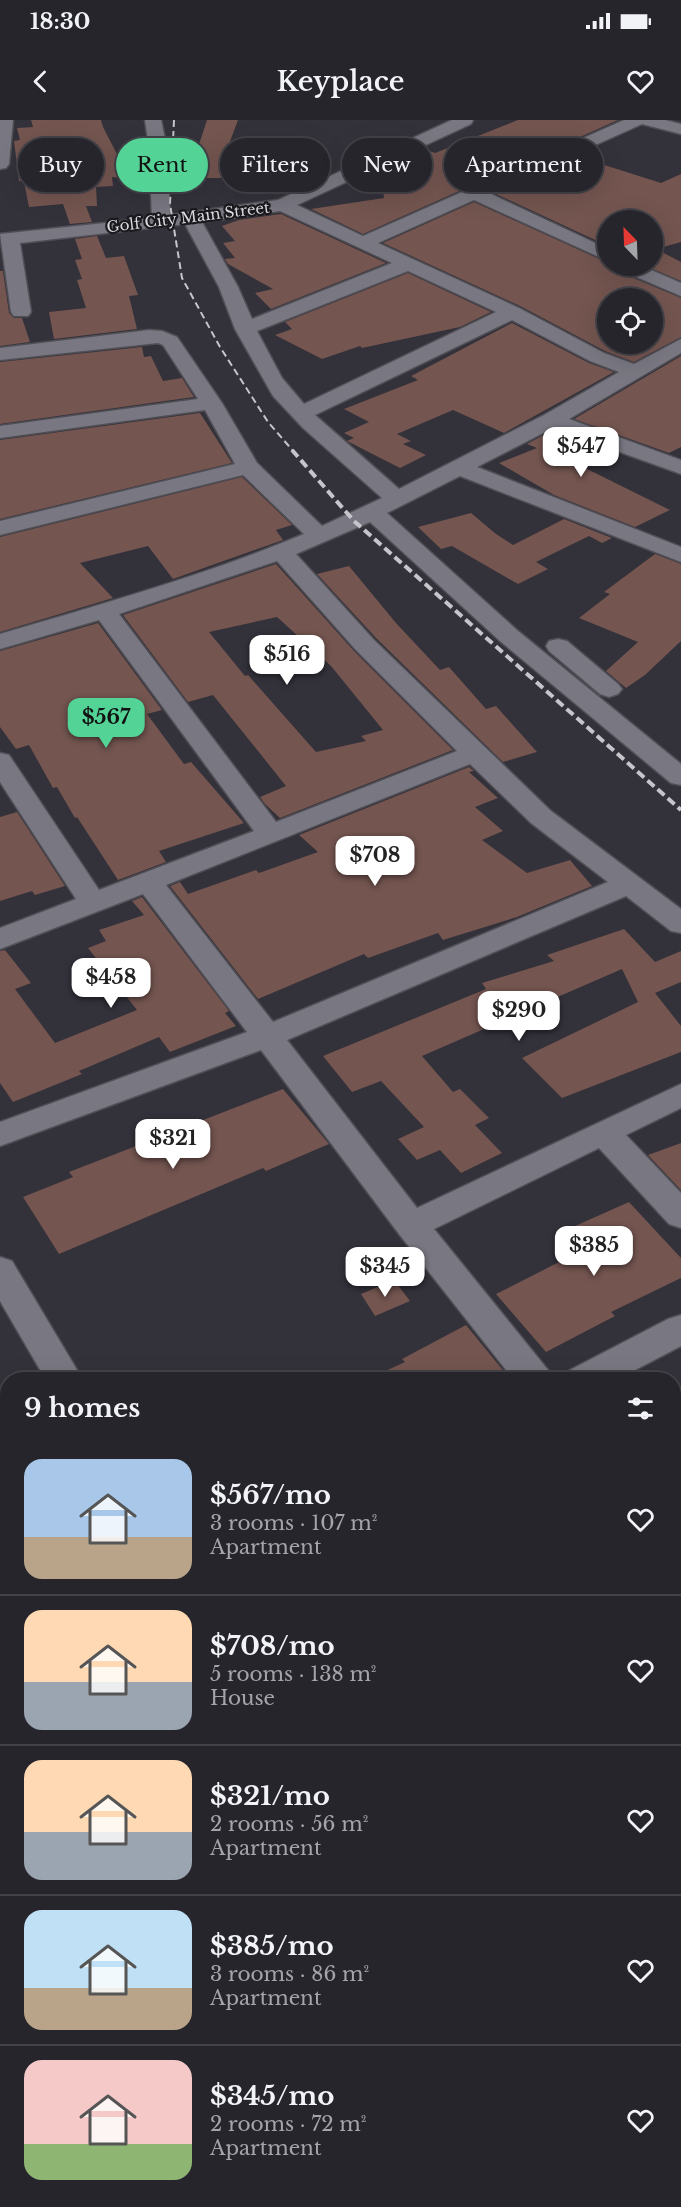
<!DOCTYPE html>
<html lang="en">
<head>
<meta charset="utf-8">
<style>
	body { margin:0; font-family:"Libre Baskerville",serif; background:#323138; color:#f1f3f6; height:100vh; display:flex; flex-direction:column; font-size:22px; white-space:nowrap }
	* { box-sizing:border-box; margin:0 }
	p { font-size:20px; color:#a4a5a9 }
	.icon { flex:none; width:33px; height:33px; fill:none; stroke:currentColor; stroke-width:2; stroke-linecap:round; stroke-linejoin:round }
	.map { position:relative; flex:1; overflow:hidden }
	.side { position:absolute; left:0px; top:1252px; width:681px; height:836px; display:flex; flex-direction:column; background:#26252c; border-radius:24px 24px 0 0; box-shadow:0 6px 24px #0002,0 0 0 2px #424248 }
	.side>* { flex:none }
	.hud { position:absolute; left:18px; top:18px; width:645px; height:54px; display:flex; gap:12px }
	.needle { width:39px; rotate:337deg }
	.tools { position:absolute; left:597px; top:90px; display:grid; gap:12px }
	.tools a { display:grid; place-items:center; width:66px; height:66px; border-radius:50%; background:#26252c; box-shadow:0 6px 24px #0002,0 0 0 2px #424248; font-size:30px }
	.price { position:absolute; translate:-50% -51px; padding:0 14px; border-radius:12px; background:#fff; color:#222; font-size:20px; line-height:39px; filter:drop-shadow(0 2px 3px #0008) }
	.price::after { content:''; position:absolute; left:50%; top:36px; width:18px; height:14px; margin-left:-9px; background:inherit; clip-path:polygon(0 0,100% 0,50% 100%) }
	.price.selected { background:#53d396; color:#111 }
	ul { padding:0; list-style:none }
	li { display:flex; align-items:center; gap:18px; height:150px; padding:0 24px }
	li+li { border-top:2px solid #424248 }
	li span { display:grid; place-items:center; flex:none; width:168px; height:120px; border-radius:18px; color:#555 }
	li>.icon { margin-inline-start:auto }
	span .icon { width:72px; height:72px; fill:#fffc; stroke-width:1 }
	li b { font-size:26px }
	h2 { display:flex; justify-content:space-between; align-items:center; height:72px; padding:0 24px; font-size:26px }
	.tag { padding:0 21px; border-radius:27px; background:#26252c; box-shadow:0 6px 24px #0002,0 0 0 2px #424248; font-size:21px; line-height:54px }
	.tag.selected { background:#53d396; color:#111 }
	.status { display:flex; justify-content:space-between; align-items:center; height:42px; padding:0 30px; background:#26252c; direction:ltr }
	.status svg { height:16px; fill:currentColor }
	header { display:flex; justify-content:space-between; align-items:center; height:78px; padding:0 24px; background:#26252c; font-size:27px; font-weight:600 }
	.map>svg:first-child { display:block }
	.building { fill:#745550; fill-rule:evenodd }
	.lines { fill:none; stroke-linecap:round; stroke-linejoin:round }
	.street-casing { stroke:#514f56; stroke-width:3 }
	.highway-casing { stroke:#514f56; stroke-width:3 }
	.street { fill:#797781; fill-rule:evenodd }
	.highway { fill:#c56d51; fill-rule:evenodd }
	.rail-far1 { stroke:#c6c5cb; stroke-width:2; stroke-dasharray:7 4; stroke-linecap:butt }
	.rail { stroke:#c6c5cb; stroke-width:4; stroke-dasharray:9 4.5; stroke-linecap:butt }
	.labels { text-anchor:middle; dominant-baseline:central; stroke-width:4.5; stroke-linejoin:round; paint-order:stroke }
	.far-street-label { font-size:15px; fill:#dbdae0; stroke:#1b1a1e }
</style>
</head>
<body>
<div class="status"><b>18:30</b><svg viewBox="0 0 49 12"><path d="M0 12V9h3v3zM5 12V6h3v6zM10 12V3h3v9zM15 12V0h3v12zM26 1h20v11H26zM47 4h2v5h-2z"/></svg></div>
<header><svg class="icon" aria-label="back" viewBox="0 0 24 24"><path d="M15 5l-7 7 7 7"/></svg>Keyplace<svg class="icon" aria-label="heart" viewBox="0 0 24 24"><path d="M12 20l-8-8c-3-5 5-10 8-4 3-6 11-1 8 4z"/></svg></header>
<div class="map">
<svg width="681" height="2087" viewBox="0 0 681 2087">
	<rect width="100%" height="100%" fill="#33313a"/>
	<path class="building" d="M31 0H101L103 7 130 59 112 57 113 66 96 67 97 86H86L92 102 70 104 63 84 29 87 24 62 19 61 14 21 20 20 17 8 33 7Z
		M207 0H238L222 43 221 58H188Z
		M518 0H618L363 114 311 89 384 78 383 70 397 68 383 63 382 48 427 30 435 33Z
		M576 36 661 63 681 54V122L656 129 681 142V161L646 146H652V100H608V126L494 73Z
		M474 82 608 143V146H616L619 152 681 178V217L634 242 605 231 520 186 383 123ZM608 178H652V224H608Z
		M281 94 386 143 271 189 255 173 273 169 228 144 225 139 235 138 223 123 235 121 222 106 239 100Z
		M97 116 106 138 124 136 138 175 129 176 137 209 54 219 49 192 86 188 77 160 82 159 75 140 82 139 75 119Z
		M0 151H3L9 193 14 198H22L30 222 0 226Z
		M408 153 491 192 460 207 362 228 360 226 322 239 275 215 292 209 285 202Z
		M512 203 589 243 614 252 504 313 453 290 397 314 411 321 403 324 426 335 400 348 347 321 354 318 344 313 369 302 344 289 418 260 411 256Z
		M142 227 144 237 151 236 163 261 182 258 194 277 0 304V242Z
		M681 236V327L669 333 574 299Z
		M200 293 232 343 0 399V320Z
		M553 310 618 334 583 347 670 390 635 407 554 375 499 343 537 328 527 324Z
		M242 357 292 405 276 410 283 420 173 459 148 426 80 443 113 478 0 512V417Z
		M471 393 496 414 513 425 564 399 612 418 602 423 589 416 536 442 548 449 518 464 452 426 441 429 418 407Z
		M655 434 681 444V521L645 555 626 568 606 551 638 522 579 498 610 474 604 472Z
		M276 444 354 531 453 630 280 698 265 684 260 677 286 666 213 575 188 582 123 495ZM277 497 331 546 383 610 361 616 366 621 316 632 248 555 245 556 209 512Z
		M349 446 396 503 440 550 449 547 486 589 496 586 537 632 503 642 376 518 317 454Z
		M98 503 162 590 147 594 184 644 191 642 244 703 159 731 166 742 118 760 77 697 75 698 57 667 53 668 29 625 16 629 0 607V531Z
		M469 647 474 651 469 652 498 678 475 687 503 711 482 720 527 753 570 740 592 766 517 797 443 820 438 813 368 838 364 834 258 879 170 766 180 762 188 774 256 750 259 753 318 732 299 715Z
		M17 692 65 766 35 775 32 771 0 781V697Z
		M142 777 229 891 225 893 236 906 170 932 159 917 79 951 82 954 13 982 0 963V831L5 830 31 863 15 869 55 923 137 890 88 828 106 821 99 810 144 795 132 781Z
		M624 809 655 842 681 831V862L655 873 681 906V932L562 978 522 938 638 882 622 849 422 936 453 972 460 969 489 998 475 1005 502 1033 461 1053 440 1030 417 1040 398 1019 424 1007 381 961 352 972 323 936 486 869 482 863 554 841 547 835Z
		M283 969 329 1024 266 1051 263 1048 59 1134 23 1077 73 1057 69 1052Z
		M681 1023V1070L648 1035Z
		M629 1082 681 1138V1158L611 1192 615 1196 546 1232 496 1174 575 1134 557 1114Z
		M394 1160 410 1181 375 1196 361 1174Z
		M466 1205 511 1260H366L405 1242 402 1239Z"/>
	<g class="lines">
		<defs>
			<path id="street" d="M0 0H13L9 44 6 48 0 49Z
				M145 0H161L167 28 170 95 278 80 452 0H473L471 4 297 85 363 116 624 0H665L681 4V14L642 4 489 73 608 129V141L474 80 378 123 519 188 604 233 634 244 681 219V233L569 299 681 340V354L553 308 477 347 681 427V442L460 356 387 393 518 511 681 644V665L671 663 500 521 370 402 296 434 374 520 551 691 681 789V813L671 811 626 776 287 920 417 1088 681 964V988L626 1015 681 1073V1108L669 1104 599 1028 434 1109 548 1250 553 1260H514L399 1114 261 930 0 1026V1002L247 912 143 774 0 829V808L76 779 0 662V633L9 635 99 770 254 711 99 500 0 529V514C102 484 206 455 304 414L243 355 0 415V401L235 344 205 290 0 318V306L198 279 163 225 158 223 0 240V228L149 210 162 211 177 217 222 283 257 343 322 406 382 378 303 308 273 276 235 209 219 167 185 104 20 123 31 192 28 196H14L11 192 0 114 152 98 149 28ZM280 91 392 143 252 199 238 167 202 102ZM408 151 496 192 304 284 282 258 257 211ZM512 200 590 241 619 252 544 295 399 369 315 295ZM277 441 356 530 457 631 276 702 119 494ZM470 644 531 703 608 762 273 902 166 765Z
				M618 146H642L681 163V176L620 150Z
				M558 519 567 521 618 564 622 569 618 574 609 577 600 574 549 531 546 526 549 521Z
				M0 1137 12 1141 83 1260H46L0 1181Z
				M681 1195V1226L616 1260H565L570 1250 668 1199Z
				M674 1418 681 1421V1461L674 1458Z
				M681 1559V1599L674 1602V1562Z
				M674 1695 681 1698V1746L674 1743Z
				M8 1992V2041L0 2044V1995Z
				M590 2080H641L644 2087H592Z"/>
			<path id="highway" d="M0 1271 8 1274V1314L0 1311Z
				M443 2080H493L496 2087H445Z"/>
		</defs>
		<use href="#street" class="street-casing"/>
		<use href="#highway" class="highway-casing"/>
		<use href="#street" class="street"/>
		<use href="#highway" class="highway"/>
		<path class="rail-far1" d="M174 0 170 84 182 158 220 227 268 302 294 332"/>
		<path class="rail" d="M292 330 354 401 681 690"/>
	</g>
	<g class="labels">
		<g class="far-street-label">
			<text transform="translate(188 97) rotate(-7)">Golf City Main Street</text>
		</g>
	</g>
</svg>
<div class="tools">
<a><svg class="needle" viewBox="-14 -14 28 28"><path d="M0-13l5 13h-10z" fill="#e53935"/><path d="M0 13l5-13h-10z" fill="#a4a5a9"/></svg></a>
<a><svg class="icon" aria-label="locate" viewBox="0 0 24 24"><circle cx="12" cy="12" r="6"/><path d="M12 2v4M12 18v4M2 12h4M18 12h4"/></svg></a>
</div>
<b class="price" style="left:581px;top:358px">$547</b>
<b class="price" style="left:287px;top:566px">$516</b>
<b class="price selected" style="left:106px;top:629px">$567</b>
<b class="price" style="left:375px;top:767px">$708</b>
<b class="price" style="left:111px;top:889px">$458</b>
<b class="price" style="left:519px;top:922px">$290</b>
<b class="price" style="left:173px;top:1050px">$321</b>
<b class="price" style="left:594px;top:1157px">$385</b>
<b class="price" style="left:385px;top:1178px">$345</b>
<div class="hud">
<a class="tag">Buy</a>
<a class="tag selected">Rent</a>
<a class="tag">Filters</a>
<a class="tag">New</a>
<a class="tag">Apartment</a>
</div>
<section class="side">
<h2>9 homes<svg class="icon" aria-label="filters" viewBox="0 0 24 24"><path d="M4 7h16M4 17h16"/><circle cx="9" cy="7" r="2"/><circle cx="15" cy="17" r="2"/></svg></h2>
<ul>
<li><span style="background:linear-gradient(#a9c7e8 65%,#b9a48a 0)"><svg class="icon" aria-label="home" viewBox="0 0 24 24"><path d="M3 11l9-7 9 7M6 9v11h12V9"/></svg></span><div><b>$567/mo</b><p>3 rooms · 107 m²</p><p>Apartment</p></div><svg class="icon" aria-label="heart" viewBox="0 0 24 24"><path d="M12 20l-8-8c-3-5 5-10 8-4 3-6 11-1 8 4z"/></svg></li>
<li><span style="background:linear-gradient(#ffd9b3 60%,#9aa5b1 0)"><svg class="icon" aria-label="home" viewBox="0 0 24 24"><path d="M3 11l9-7 9 7M6 9v11h12V9"/></svg></span><div><b>$708/mo</b><p>5 rooms · 138 m²</p><p>House</p></div><svg class="icon" aria-label="heart" viewBox="0 0 24 24"><path d="M12 20l-8-8c-3-5 5-10 8-4 3-6 11-1 8 4z"/></svg></li>
<li><span style="background:linear-gradient(#ffd9b3 60%,#9aa5b1 0)"><svg class="icon" aria-label="home" viewBox="0 0 24 24"><path d="M3 11l9-7 9 7M6 9v11h12V9"/></svg></span><div><b>$321/mo</b><p>2 rooms · 56 m²</p><p>Apartment</p></div><svg class="icon" aria-label="heart" viewBox="0 0 24 24"><path d="M12 20l-8-8c-3-5 5-10 8-4 3-6 11-1 8 4z"/></svg></li>
<li><span style="background:linear-gradient(#bfe0f5 65%,#b9a48a 0)"><svg class="icon" aria-label="home" viewBox="0 0 24 24"><path d="M3 11l9-7 9 7M6 9v11h12V9"/></svg></span><div><b>$385/mo</b><p>3 rooms · 86 m²</p><p>Apartment</p></div><svg class="icon" aria-label="heart" viewBox="0 0 24 24"><path d="M12 20l-8-8c-3-5 5-10 8-4 3-6 11-1 8 4z"/></svg></li>
<li><span style="background:linear-gradient(#f6c9c9 70%,#8fb573 0)"><svg class="icon" aria-label="home" viewBox="0 0 24 24"><path d="M3 11l9-7 9 7M6 9v11h12V9"/></svg></span><div><b>$345/mo</b><p>2 rooms · 72 m²</p><p>Apartment</p></div><svg class="icon" aria-label="heart" viewBox="0 0 24 24"><path d="M12 20l-8-8c-3-5 5-10 8-4 3-6 11-1 8 4z"/></svg></li>
</ul>
</section>
</div>
</body>
</html>
